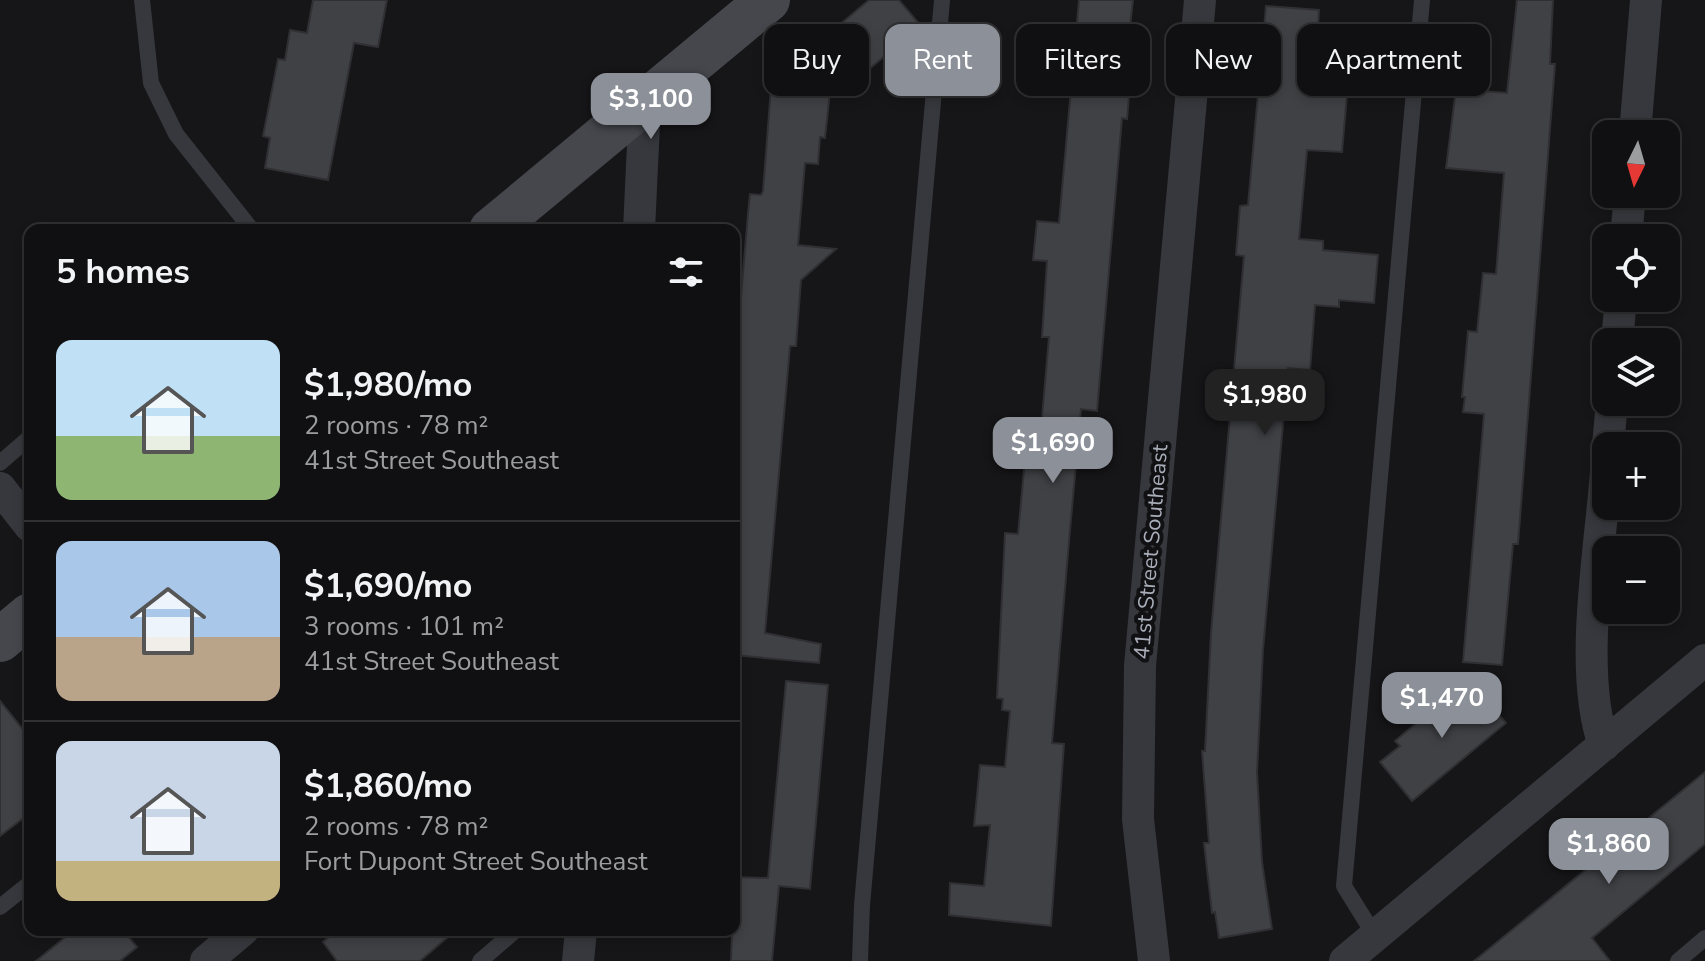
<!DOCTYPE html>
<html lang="en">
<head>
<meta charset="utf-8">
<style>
	body { margin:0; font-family:"Nunito Sans",sans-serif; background:#1e1e20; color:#f1f3f6; height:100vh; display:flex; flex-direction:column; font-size:30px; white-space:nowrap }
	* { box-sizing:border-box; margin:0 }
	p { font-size:26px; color:#9c9d9f }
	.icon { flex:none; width:44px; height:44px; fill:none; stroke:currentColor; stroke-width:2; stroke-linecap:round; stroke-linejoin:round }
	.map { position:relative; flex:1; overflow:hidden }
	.side { position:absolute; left:24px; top:224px; width:716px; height:712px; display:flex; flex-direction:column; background:#101012; border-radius:16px; box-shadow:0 4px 12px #0003,0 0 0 2px #303032 }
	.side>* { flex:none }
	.guide { position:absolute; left:764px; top:24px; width:760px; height:72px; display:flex; gap:16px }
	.needle { width:52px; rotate:185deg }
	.fabs { position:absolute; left:1592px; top:120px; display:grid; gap:16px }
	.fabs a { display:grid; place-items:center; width:88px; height:88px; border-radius:16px; background:#101012; box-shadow:0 4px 12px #0003,0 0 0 2px #303032; font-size:40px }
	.price { position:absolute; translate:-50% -68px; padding:0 18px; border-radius:16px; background:#8c9099; color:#fff; font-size:26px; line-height:52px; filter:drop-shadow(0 2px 4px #0008) }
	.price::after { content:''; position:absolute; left:50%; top:48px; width:24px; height:18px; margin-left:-12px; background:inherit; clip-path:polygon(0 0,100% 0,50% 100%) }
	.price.on { background:#222; color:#fff }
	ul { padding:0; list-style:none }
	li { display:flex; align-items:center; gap:24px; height:200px; padding:0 32px }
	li+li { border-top:2px solid #303032 }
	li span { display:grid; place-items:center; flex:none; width:224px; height:160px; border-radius:16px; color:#555 }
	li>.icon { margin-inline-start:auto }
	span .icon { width:96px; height:96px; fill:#fffc; stroke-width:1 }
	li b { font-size:34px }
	h2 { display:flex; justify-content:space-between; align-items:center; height:96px; padding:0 32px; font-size:34px }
	.tag { padding:0 28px; border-radius:16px; background:#101012; box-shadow:0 4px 12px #0003,0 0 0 2px #303032; font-size:28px; line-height:72px }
	.tag.on { background:#8c9099; color:#fff }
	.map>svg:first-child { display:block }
	.building { fill:#404145; stroke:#303034; stroke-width:2 }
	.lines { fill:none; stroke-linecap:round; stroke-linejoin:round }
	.lane { stroke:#37383d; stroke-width:16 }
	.street { stroke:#37383d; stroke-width:32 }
	.secondary { stroke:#45474d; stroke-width:44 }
	.labels { text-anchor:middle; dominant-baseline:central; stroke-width:8; stroke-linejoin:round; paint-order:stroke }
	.street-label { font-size:22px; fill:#a8adb8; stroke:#111113 }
</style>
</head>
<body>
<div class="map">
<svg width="1705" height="961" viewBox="0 0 1705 961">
	<rect width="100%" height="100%" fill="#161618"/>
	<path class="building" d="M313 0H387L378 47 354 43 328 180 265 168 270 138 263 136 278 59 285 60 290 30 307 33Z
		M869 0H899L921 26 863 74 836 42 840 40 832 31Z
		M1079 0H1133L1130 27 1135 28 1127 119 1122 118 1097 411 1081 409 1069 541 1052 743 1064 744 1051 926 949 915 950 883 984 886 990 825 974 826 980 765 1005 767 1010 711 1002 710 1003 699 997 698 1005 533 1018 534 1028 428 1041 430 1049 337H1042L1047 261 1033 260 1037 221 1059 223Z
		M1517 0H1553L1550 64H1555L1518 544H1513L1502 665 1463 662 1484 414 1463 412 1465 397H1462L1468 331 1477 332 1483 273 1496 274 1504 173 1446 168 1456 89 1507 93Z
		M1266 6 1319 10 1315 77 1336 79 1334 93 1347 94 1342 152 1307 150 1299 239 1323 241V250L1378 255 1374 303 1339 300V307L1315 305 1310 370 1288 368 1263 650 1257 772 1262 862 1272 929 1219 938 1215 912 1212 913 1204 843H1209L1202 751H1205L1211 633 1244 256 1236 255 1240 206 1248 205Z
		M783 86 830 91 825 138 820 137 818 164 805 163 798 245 836 249 801 280 796 346H790L765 633 821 644 819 663 734 655V378L748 214 750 194 761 195 763 191 771 88Z
		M1468 679 1506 723 1412 801 1380 762 1400 746 1395 741Z
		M786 681 828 685 810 889 779 886 772 961H731L734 877 768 878Z
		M0 701 30 738V813L0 836Z
		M1705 772V844L1592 938 1610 961H1474Z
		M74 930H123L137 947 120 961H36Z
		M337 930H456L420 961H337L323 942Z"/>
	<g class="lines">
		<path class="lane" d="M142 0 151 83 176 134 252 230
			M0 463 30 437
			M0 907 30 883
			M1375 936 1344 886 1422 0
			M480 961 516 930
			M860 961 862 905 942 0
			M1678 961 1705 938"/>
		<path class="street" d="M1635 134 1646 0
			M639 230 645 102
			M1626 238 1630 194
			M1617 342 1621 298
			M1608 446 1612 402
			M0 488 30 526
			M1604 745C1578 671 1600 552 1606 472
			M206 961 243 930
			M578 961 581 930
			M1154 961 1138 819 1140 666 1200 0
			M1345 961 1705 660"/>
		<path class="secondary" d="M491 230 768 0
			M0 640 30 615"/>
	</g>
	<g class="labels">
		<g class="street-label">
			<text transform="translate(1151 552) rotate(-85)">41st Street Southeast</text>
		</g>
	</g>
</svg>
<div class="fabs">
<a><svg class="needle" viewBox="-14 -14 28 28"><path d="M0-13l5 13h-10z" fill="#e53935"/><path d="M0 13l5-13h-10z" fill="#9c9d9f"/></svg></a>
<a><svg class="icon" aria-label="locate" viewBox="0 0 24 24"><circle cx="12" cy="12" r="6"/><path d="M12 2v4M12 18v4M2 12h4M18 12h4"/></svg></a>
<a><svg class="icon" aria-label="layers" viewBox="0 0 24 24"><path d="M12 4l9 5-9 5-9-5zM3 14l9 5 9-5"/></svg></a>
<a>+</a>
<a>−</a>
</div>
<b class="price" style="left:651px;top:141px">$3,100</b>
<b class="price on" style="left:1265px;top:437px">$1,980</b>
<b class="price" style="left:1053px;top:485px">$1,690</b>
<b class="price" style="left:1442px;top:740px">$1,470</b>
<b class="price" style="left:1609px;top:886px">$1,860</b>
<div class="guide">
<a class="tag">Buy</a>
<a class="tag on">Rent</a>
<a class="tag">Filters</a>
<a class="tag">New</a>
<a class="tag">Apartment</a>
</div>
<section class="side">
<h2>5 homes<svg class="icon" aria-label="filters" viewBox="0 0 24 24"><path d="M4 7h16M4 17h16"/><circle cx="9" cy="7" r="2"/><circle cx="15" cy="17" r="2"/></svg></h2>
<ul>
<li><span style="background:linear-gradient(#bfe0f5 60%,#8fb573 0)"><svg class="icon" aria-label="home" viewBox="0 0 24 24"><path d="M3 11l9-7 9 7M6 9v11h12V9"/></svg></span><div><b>$1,980/mo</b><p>2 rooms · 78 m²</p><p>41st Street Southeast</p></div></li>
<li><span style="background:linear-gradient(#a9c7e8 60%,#b9a48a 0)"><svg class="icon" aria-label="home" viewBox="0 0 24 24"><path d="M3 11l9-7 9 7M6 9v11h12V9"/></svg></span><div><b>$1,690/mo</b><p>3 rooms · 101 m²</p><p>41st Street Southeast</p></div></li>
<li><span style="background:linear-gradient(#c9d6e8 75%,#c2b280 0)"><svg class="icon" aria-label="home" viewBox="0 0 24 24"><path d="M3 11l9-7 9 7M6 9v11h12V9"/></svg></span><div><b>$1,860/mo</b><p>2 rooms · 78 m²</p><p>Fort Dupont Street Southeast</p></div></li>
</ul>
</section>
</div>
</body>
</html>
